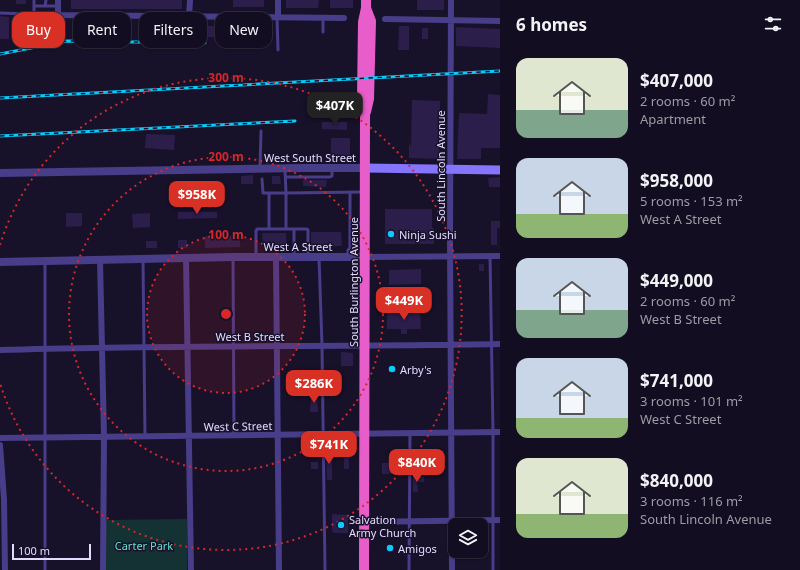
<!DOCTYPE html>
<html lang="en">
<head>
<meta charset="utf-8">
<style>
	body { margin:0; font-family:"Noto Sans",sans-serif; background:#1f1b2d; color:#f1f3f6; height:100vh; display:flex; flex-direction:column; font-size:15px; white-space:nowrap }
	* { box-sizing:border-box; margin:0 }
	p { font-size:13px; color:#9c9ca5 }
	.icon { flex:none; width:22px; height:22px; fill:none; stroke:currentColor; stroke-width:2; stroke-linecap:round; stroke-linejoin:round }
	.map { position:relative; flex:1; overflow:hidden }
	.panel { display:flex; flex-direction:column; background:#120d20; width:300px }
	.panel>* { flex:none }
	.hud { position:absolute; left:12px; top:12px; width:380px; height:36px; display:flex; gap:8px }
	.controls { position:absolute; left:448px; top:518px; display:grid; gap:8px }
	.controls a { display:grid; place-items:center; width:40px; height:40px; border-radius:8px; background:#120d20; box-shadow:0 1px 3px #0004,0 0 0 1px #312d3e; font-size:20px }
	.scale { position:absolute; left:12px; bottom:10px; width:79px; box-sizing:border-box; padding-left:4px; border:2px solid #e3dbfe; border-top:0; font-size:11px; line-height:14px; white-space:nowrap; color:#e3dbfe; -webkit-text-stroke:3px #18112a; paint-order:stroke }
	.price { position:absolute; translate:-50% -34px; padding:0 9px; border-radius:8px; background:#d93025; color:#fff; font-size:13px; line-height:26px; filter:drop-shadow(0 1px 2px #0008) }
	.price::after { content:''; position:absolute; left:50%; top:24px; width:12px; height:9px; margin-left:-6px; background:inherit; clip-path:polygon(0 0,100% 0,50% 100%) }
	.price.active { background:#222; color:#fff }
	ul { padding:0; list-style:none }
	li { display:flex; align-items:center; gap:12px; height:100px; padding:0 16px }
	li span { display:grid; place-items:center; flex:none; width:112px; height:80px; border-radius:12px; color:#555 }
	li>.icon { margin-inline-start:auto }
	span .icon { width:48px; height:48px; fill:#fffc; stroke-width:1 }
	li b { font-size:17px }
	h2 { display:flex; justify-content:space-between; align-items:center; height:48px; padding:0 16px; font-size:17px }
	.tag { padding:0 14px; border-radius:12px; background:#120d20; box-shadow:0 1px 3px #0004,0 0 0 1px #312d3e; font-size:14px; line-height:36px }
	.tag.active { background:#d93025; color:#fff }
	main { display:flex; flex:1; min-height:0 }
	.map>svg:first-child { display:block }
	.green { fill:#143234 }
	.building { fill:#2b1e4b }
	.lines { fill:none; stroke-linecap:round; stroke-linejoin:round }
	.service { stroke:#483d88; stroke-width:3 }
	.minor { stroke:#483d88; stroke-width:6 }
	.tertiary { stroke:#483d88; stroke-width:8 }
	.secondary { stroke:#8574fc; stroke-width:9 }
	.trunk { stroke:#e75eca; stroke-width:10 }
	.rail-casing { stroke:#0bcbfa; stroke-width:3 }
	.rail { stroke:#18112a; stroke-width:1.5; stroke-dasharray:4.5; stroke-linecap:butt }
	.ring { fill:none; stroke:#d62828; stroke-width:2; stroke-dasharray:2 4 }
	.poi-dot { fill:#0bcbfa; stroke:#18112a; stroke-width:1.5 }
	.labels { text-anchor:middle; dominant-baseline:central; stroke-width:3; stroke-linejoin:round; paint-order:stroke }
	.street-label { font-size:11px; fill:#e3dbfe; stroke:#18112a }
	.poi-label { font-size:11px; fill:#e3dbfe; stroke:#18112a; text-anchor:start }
	.park-label { font-size:11px; fill:#67dfcc; stroke:#18112a }
	.centre { fill:#d62828; stroke:#18112a; stroke-width:2 }
	.ring-label { font-size:12px; text-anchor:middle; font-weight:bold; fill:#d62828; stroke:#18112a; stroke-width:3; stroke-linejoin:round; paint-order:stroke }
</style>
</head>
<body>
<main>
<div class="map">
<svg width="500" height="570" viewBox="0 0 500 570">
	<rect width="100%" height="100%" fill="#18112a"/>
	<path class="green" d="M187 519V570H106V520Z"/>
	<path class="building" d="M16 0H26V4H16Z
		M71 0H182V9H71Z
		M233 0H264V7H233Z
		M286 0H319L318 8H286Z
		M330 0H353V8H330Z
		M417 0H444V10H417Z
		M0 16 9 17V39H0Z
		M32 19H43V40H31Z
		M99 23 100 30 87 31 86 26Z
		M180 25 214 26V37H180Z
		M399 26H409V50H398Z
		M456 27 500 29V48L456 46Z
		M422 28H428V39H422Z
		M488 94 500 95V148H481V159H457L459 113 487 114Z
		M412 100 440 101 439 159 409 158V143L411 146Z
		M322 122H347V130L322 129Z
		M146 134 175 135 174 150 145 148Z
		M331 138H350V158H331Z
		M253 175V184H241V176Z
		M272 176H280L281 184H272Z
		M500 177V187H489L488 178Z
		M303 180H327L326 187 303 186Z
		M385 209H432V228H434V244H385Z
		M178 212H217V218L178 219Z
		M66 213H82V226L66 227Z
		M150 213V227L133 228 132 214Z
		M491 221H500V228H497V245H491Z
		M311 232H341L342 246 311 247Z
		M262 233H286L287 247 263 248Z
		M205 236H240V247L205 248Z
		M178 240H187V248H178Z
		M146 241H157V248H146Z
		M479 264H484V271H479Z
		M421 269V284L389 285V270Z
		M413 310H420L421 329H407V334H401V329H387V311L413 312Z
		M341 352 353 353V366H341Z
		M311 395H317L318 412H310Z
		M349 447V469H344V448Z
		M326 451H332V480H327Z
		M311 462H318V469H311Z
		M403 462V474H382V463Z
		M413 477H424V482H417L418 492H413Z
		M332 514 348 515V533H334L332 531Z"/>
	<g class="lines">
		<path class="service" d="M34 6H58
			M45 6 46 0
			M0 13 58 15
			M34 15V0
			M277 17 278 50
			M323 18V32
			M260 169 261 131
			M285 170 286 193 363 192
			M286 177H330L332 176V168
			M262 179 263 193H286V229H307L308 230V256
			M350 192V224H363
			M269 193V229H286
			M294 229V256
			M490 256 493 432V570
			M233 257 234 436
			M256 257V231L257 229H269
			M319 257 322 346 325 570
			M348 257V250L350 248V224
			M143 260 145 436
			M45 570V262
			M409 570 410 433"/>
		<path class="minor" d="M58 0V15L344 18
			M451 0 450 240 452 570
			M189 17 190 0
			M278 17V0
			M385 19 500 21
			M365 257 500 256
			M186 258 191 570
			M276 258 279 570
			M100 260 104 437 103 570
			M0 350C167 345 333 347 500 344
			M0 438 500 432
			M0 445 4 499 5 570
			M364 522 500 520"/>
		<path class="tertiary" d="M0 173 303 168H365
			M0 262 233 257H365"/>
		<path class="secondary" d="M365 168 500 170"/>
		<path class="trunk" d="M366 112 369 99 371 21 366 8
			M364 570 365 114 362 99 363 22 366 8V0"/>
		<defs>
			<path id="rail" d="M0 54 67 41 205 43
				M0 98 500 71
				M0 136 295 121"/>
		</defs>
		<use href="#rail" class="rail-casing"/>
		<use href="#rail" class="rail"/>
	</g>
	<circle cx="226" cy="314" r="79" fill="#d62828" fill-opacity=".12"/>
	<g class="ring">
		<circle cx="226" cy="314" r="79"/>
		<circle cx="226" cy="314" r="157"/>
		<path d="M0 245A236 236 0 1 1 0 383"/>
	</g>
	<g class="poi-dot">
		<circle cx="391" cy="234" r="4"/>
		<circle cx="392" cy="369" r="4"/>
		<circle cx="341" cy="525" r="4"/>
		<circle cx="390" cy="548" r="4"/>
	</g>
	<g class="labels">
		<g class="street-label">
			<text x="310" y="157">West South Street</text>
			<text transform="translate(440 166) rotate(-90)">South Lincoln Avenue</text>
			<text x="298" y="246">West A Street</text>
			<text transform="translate(353 282) rotate(-90)">South Burlington Avenue</text>
			<text x="250" y="336">West B Street</text>
			<text transform="translate(238 426) rotate(-1)">West C Street</text>
		</g>
		<g class="poi-label">
			<text x="399" y="234">Ninja Sushi</text>
			<text x="400" y="369">Arby's</text>
			<text x="349" y="519">Salvation<tspan x="349" dy="13">Army Church</tspan></text>
			<text x="398" y="548">Amigos</text>
		</g>
		<g class="park-label">
			<text x="144" y="545">Carter Park</text>
		</g>
	</g>
	<circle cx="226" cy="314" r="6" class="centre"/>
	<g class="ring-label">
		<text x="226" y="82">300 m</text>
		<text x="226" y="161">200 m</text>
		<text x="226" y="239">100 m</text>
	</g>
</svg>
<div class="controls">
<a><svg class="icon" aria-label="layers" viewBox="0 0 24 24"><path d="M12 4l9 5-9 5-9-5zM3 14l9 5 9-5"/></svg></a>
</div>
<div class="scale">100 m</div>
<b class="price active" style="left:335px;top:126px">$407K</b>
<b class="price" style="left:197px;top:215px">$958K</b>
<b class="price" style="left:404px;top:321px">$449K</b>
<b class="price" style="left:314px;top:404px">$286K</b>
<b class="price" style="left:329px;top:465px">$741K</b>
<b class="price" style="left:417px;top:483px">$840K</b>
<div class="hud">
<a class="tag active">Buy</a>
<a class="tag">Rent</a>
<a class="tag">Filters</a>
<a class="tag">New</a>
</div>
</div>
<section class="panel">
<h2>6 homes<svg class="icon" aria-label="filters" viewBox="0 0 24 24"><path d="M4 7h16M4 17h16"/><circle cx="9" cy="7" r="2"/><circle cx="15" cy="17" r="2"/></svg></h2>
<ul>
<li><span style="background:linear-gradient(#dfe7d0 65%,#7fa58c 0)"><svg class="icon" aria-label="home" viewBox="0 0 24 24"><path d="M3 11l9-7 9 7M6 9v11h12V9"/></svg></span><div><b>$407,000</b><p>2 rooms · 60 m²</p><p>Apartment</p></div></li>
<li><span style="background:linear-gradient(#c9d6e8 70%,#8fb573 0)"><svg class="icon" aria-label="home" viewBox="0 0 24 24"><path d="M3 11l9-7 9 7M6 9v11h12V9"/></svg></span><div><b>$958,000</b><p>5 rooms · 153 m²</p><p>West A Street</p></div></li>
<li><span style="background:linear-gradient(#c9d6e8 65%,#7fa58c 0)"><svg class="icon" aria-label="home" viewBox="0 0 24 24"><path d="M3 11l9-7 9 7M6 9v11h12V9"/></svg></span><div><b>$449,000</b><p>2 rooms · 60 m²</p><p>West B Street</p></div></li>
<li><span style="background:linear-gradient(#c9d6e8 75%,#8fb573 0)"><svg class="icon" aria-label="home" viewBox="0 0 24 24"><path d="M3 11l9-7 9 7M6 9v11h12V9"/></svg></span><div><b>$741,000</b><p>3 rooms · 101 m²</p><p>West C Street</p></div></li>
<li><span style="background:linear-gradient(#dfe7d0 70%,#8fb573 0)"><svg class="icon" aria-label="home" viewBox="0 0 24 24"><path d="M3 11l9-7 9 7M6 9v11h12V9"/></svg></span><div><b>$840,000</b><p>3 rooms · 116 m²</p><p>South Lincoln Avenue</p></div></li>
</ul>
</section>
</main>
</body>
</html>
